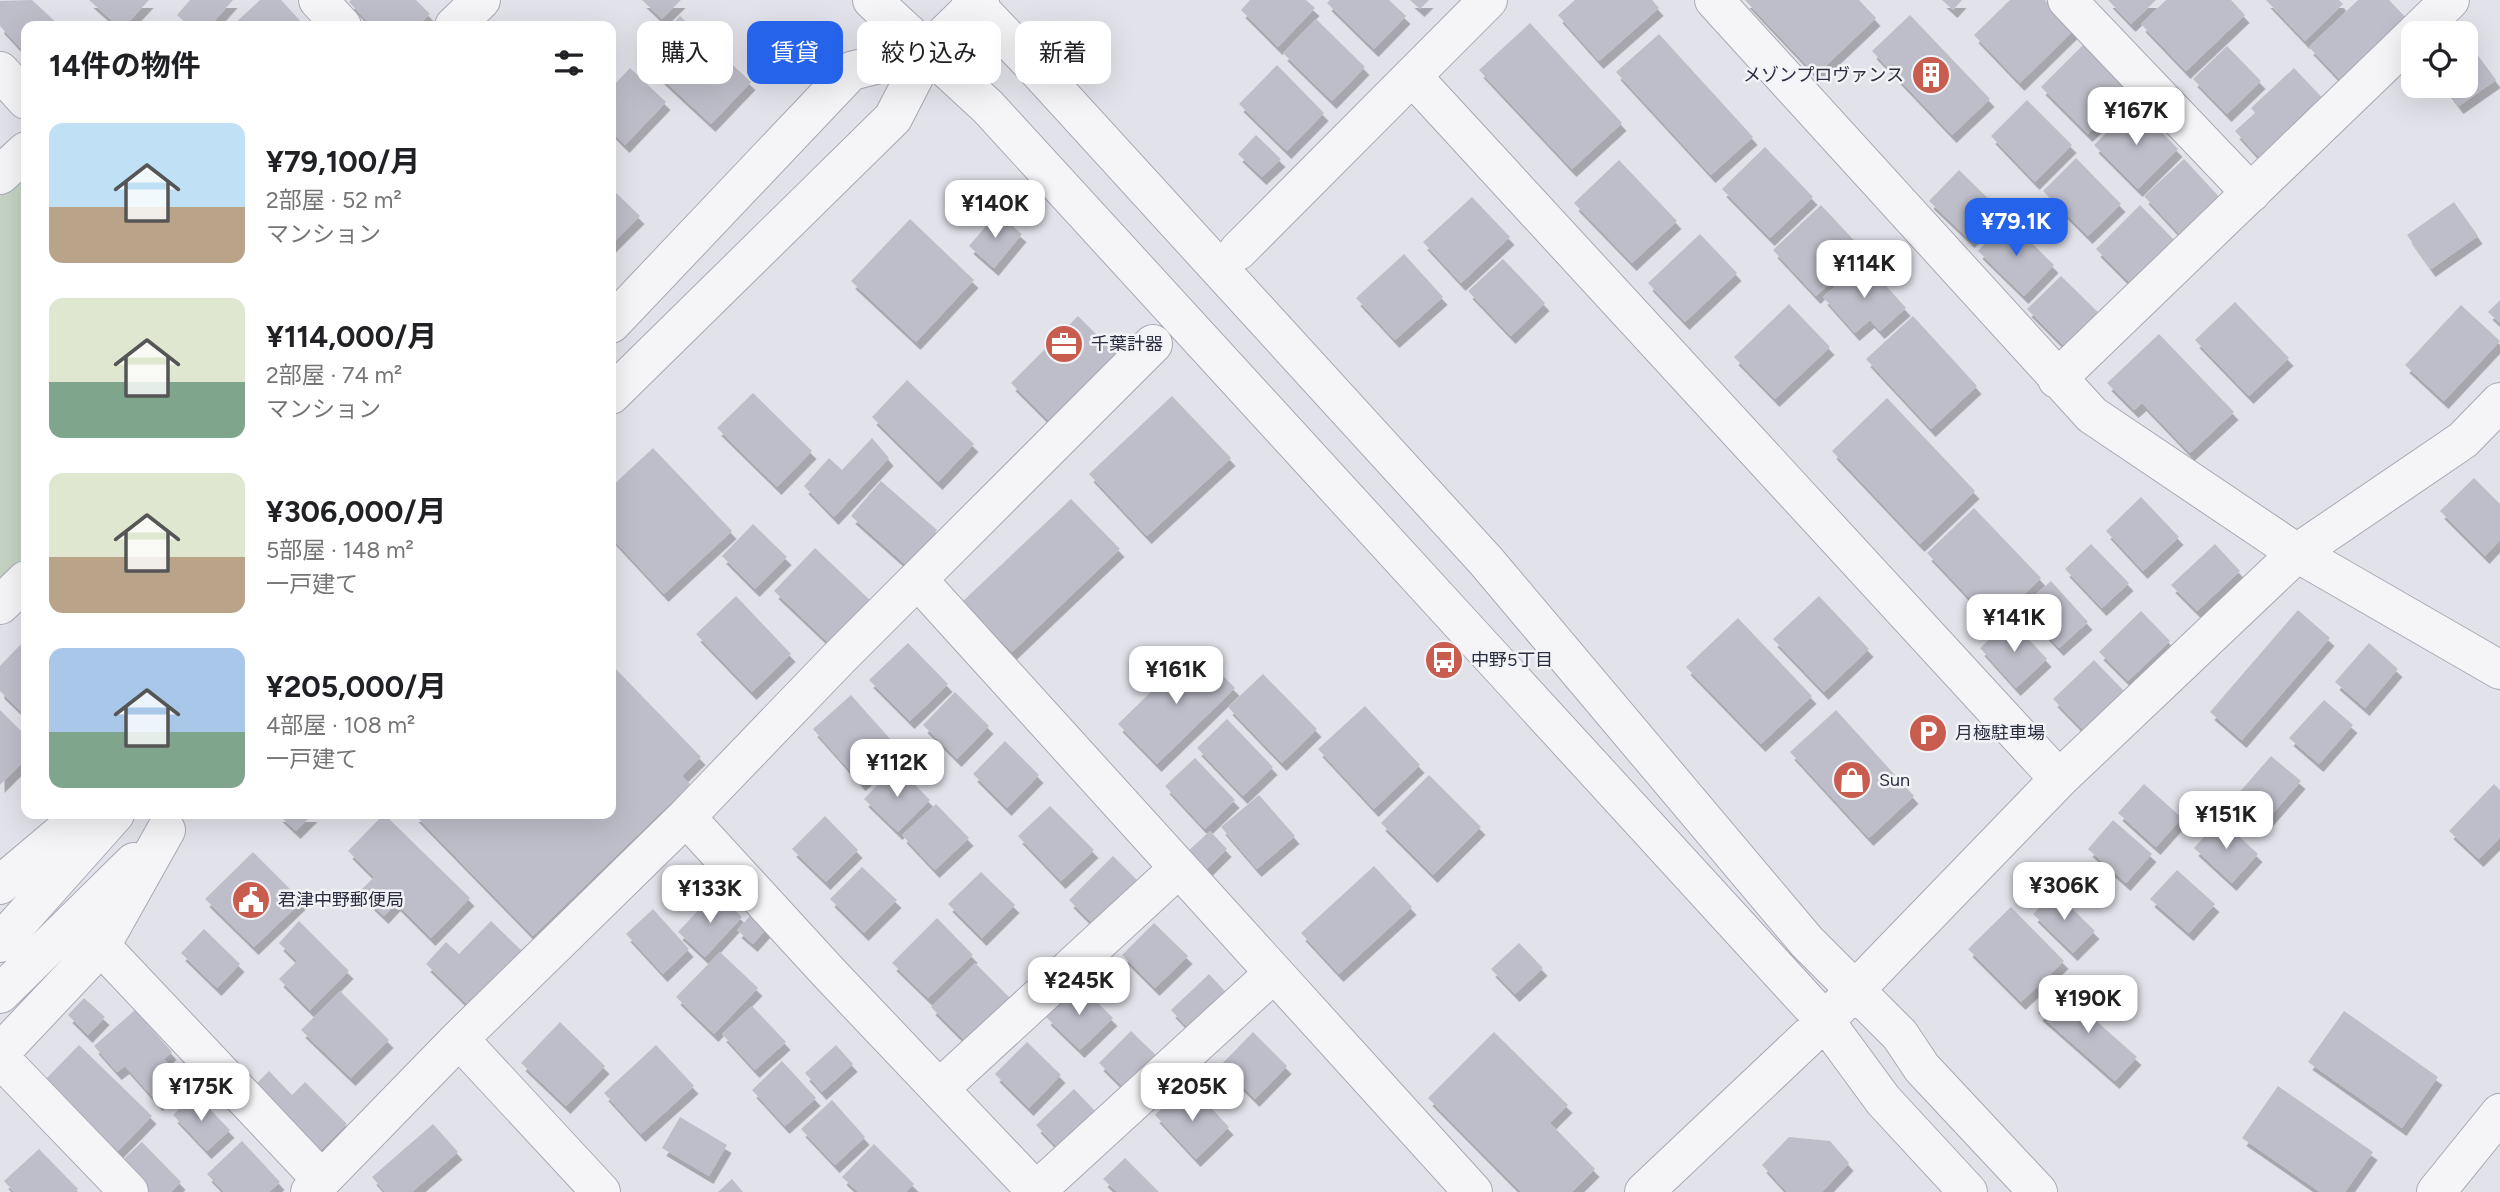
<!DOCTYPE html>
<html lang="ja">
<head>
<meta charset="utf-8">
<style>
	body { margin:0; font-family:Figtree,"Noto Sans JP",sans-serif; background:#f2f2f2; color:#202124; height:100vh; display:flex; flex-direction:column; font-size:26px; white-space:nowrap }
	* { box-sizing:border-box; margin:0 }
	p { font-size:23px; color:#757577 }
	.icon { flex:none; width:38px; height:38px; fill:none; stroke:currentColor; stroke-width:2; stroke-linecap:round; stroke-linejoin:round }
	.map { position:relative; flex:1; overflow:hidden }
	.details { position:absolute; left:21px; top:21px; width:595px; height:798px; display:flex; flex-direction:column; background:#fff; border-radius:14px; box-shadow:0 7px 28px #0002 }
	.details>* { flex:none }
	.top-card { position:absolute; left:637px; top:21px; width:665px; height:63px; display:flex; gap:14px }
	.buttons { position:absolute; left:2401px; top:21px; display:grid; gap:14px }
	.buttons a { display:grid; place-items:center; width:77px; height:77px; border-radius:14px; background:#fff; box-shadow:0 7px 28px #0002; font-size:35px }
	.price { position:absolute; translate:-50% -60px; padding:0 16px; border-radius:14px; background:#fff; color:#222; font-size:23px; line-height:46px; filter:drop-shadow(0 2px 4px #0008) }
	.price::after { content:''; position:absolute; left:50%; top:42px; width:21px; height:16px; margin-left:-10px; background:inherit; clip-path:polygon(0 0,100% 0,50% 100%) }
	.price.selected { background:#2563eb; color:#fff }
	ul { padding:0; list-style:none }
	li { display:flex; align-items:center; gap:21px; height:175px; padding:0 28px }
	li span { display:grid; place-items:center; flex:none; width:196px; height:140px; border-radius:14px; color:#555 }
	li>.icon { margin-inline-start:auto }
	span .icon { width:84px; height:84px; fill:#fffc; stroke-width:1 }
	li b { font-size:30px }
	h2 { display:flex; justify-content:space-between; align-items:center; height:84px; padding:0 28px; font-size:30px }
	.pill { padding:0 24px; border-radius:14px; background:#fff; box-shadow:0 7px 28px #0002; font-size:24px; line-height:63px }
	.pill.selected { background:#2563eb; color:#fff }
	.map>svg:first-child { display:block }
	.green { fill:#c4d3c4 }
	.building { fill:#bdbec9; filter:url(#shadow) }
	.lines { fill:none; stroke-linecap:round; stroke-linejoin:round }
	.minor-casing { stroke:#a7a9b4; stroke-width:40 }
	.minor { stroke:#f5f5f8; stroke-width:38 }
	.labels { text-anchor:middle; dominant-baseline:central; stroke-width:5; stroke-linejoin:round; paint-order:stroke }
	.poi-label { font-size:18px; fill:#2b2e41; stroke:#f2f3f7; text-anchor:start }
</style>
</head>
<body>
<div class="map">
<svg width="2500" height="1192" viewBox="0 0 2500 1192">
	<defs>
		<filter id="shadow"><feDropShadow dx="4.5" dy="8" stdDeviation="0" flood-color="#0004"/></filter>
	</defs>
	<rect width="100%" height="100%" fill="#e2e3ea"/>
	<path class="green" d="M26 171V566L0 590V196Z"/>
	<path class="building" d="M32 0 60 26H26V54L0 26V1Z
		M89 0H149L125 26H118Z
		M190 0H233L210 26H189L177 15Z
		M260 0H281L305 26H232Z
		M351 0H416L430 14 417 26H372L349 2Z
		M642 0H681L662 19Z
		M1250 0H1306L1315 8 1278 47 1241 10Z
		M1330 0H1389L1406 16 1374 49 1327 3Z
		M1410 0H1429L1420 9Z
		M1575 0H1652L1659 8 1599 61 1558 15Z
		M1745 0H1859L1876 18 1816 75Z
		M1942 0H1962L1953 10Z
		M2010 0H2045L2074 30 2020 83 1974 35Z
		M2108 0H2156L2131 24Z
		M2166 0H2231L2245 15 2186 71 2141 24Z
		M2266 0H2339L2343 4 2305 41Z
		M2358 0H2389L2413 25 2348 88 2309 47Z
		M1910 15 1990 99 1952 135 1872 51Z
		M680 16 751 82 711 124 640 58Z
		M1316 19 1365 67 1332 101 1283 53Z
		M1530 23 1622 123 1572 169 1479 70Z
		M1659 34 1753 137 1711 175 1616 72Z
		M2084 44 2131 92 2088 134 2041 87Z
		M2227 46 2261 81 2227 114 2193 79Z
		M2471 46 2496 80 2459 106 2444 86H2466V50Z
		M1277 65 1324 113 1287 151 1239 104Z
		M630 68 666 102 625 145 611 131V88Z
		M2294 68 2331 107 2268 167 2235 131 2255 113 2251 108Z
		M2027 100 2072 145 2035 182 1991 136Z
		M2135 105 2178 149 2138 189 2094 145Z
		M1256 135 1281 159 1262 177 1238 154Z
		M1765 147 1813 197 1770 238 1722 189Z
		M2076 158 2121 204 2088 236 2043 191Z
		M2184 159 2225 203 2185 240 2144 196Z
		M1619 160 1677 221 1632 263 1574 203Z
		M1959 170 2000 210 1970 240 1929 201Z
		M612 189 640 216 611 245V191Z
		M1472 197 1510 237 1461 283 1423 242Z
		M2454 202 2478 236 2431 269 2407 235Z
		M1821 205 1864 251 1816 296 1773 250Z
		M2140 205 2181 247 2137 290 2096 249Z
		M997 213 1022 234 994 268 969 246Z
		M910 219 974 280 916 342 851 281Z
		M2008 220 2054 265 2024 296 1978 251Z
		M1700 234 1737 273 1685 322 1648 283Z
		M1404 254 1443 297 1395 340 1356 298Z
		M1503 259 1545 303 1511 336 1468 291Z
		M1864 261 1906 308 1880 331 1870 320 1855 333 1823 297Z
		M2061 276 2103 317 2069 351 2027 309Z
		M2500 300V323L2488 312Z
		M2235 302 2289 358 2249 396 2195 340Z
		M1789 304 1830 347 1775 399 1734 357Z
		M2461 305 2500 341 2444 401 2405 365Z
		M1078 316 1117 355 1051 423 1011 383Z
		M1913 316 1977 386 1931 429 1866 359Z
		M2159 334 2234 412 2190 453 2142 403 2134 410 2107 383Z
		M907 380 974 444 938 482 872 417Z
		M753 393 812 451 777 487 717 428Z
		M1172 396 1231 458 1147 536 1089 474Z
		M1887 398 1975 491 1920 544 1832 451Z
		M872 438 889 458 834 517 804 486 829 458 842 470Z
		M653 448 732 531 664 594 611 537V487Z
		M2474 478 2500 504V540L2485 556 2440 511Z
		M881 481 937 530 906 565 851 516Z
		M2141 497 2179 537 2143 571 2106 531Z
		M1071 499 1120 549 1012 652 963 601Z
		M1974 508 2041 578 1994 624 1927 553Z
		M753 524 787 557 755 589 722 556Z
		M2091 544 2129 583 2102 608 2065 569Z
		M2215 544 2240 571 2197 611 2171 585Z
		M815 548 872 602 831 645 774 591Z
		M2051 581 2088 622 2059 648 2021 607Z
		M736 596 791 654 752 692 696 634Z
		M1819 596 1869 649 1824 692 1773 639Z
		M2298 610 2330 638 2242 740 2210 712Z
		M2141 611 2170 641 2128 681 2099 652Z
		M1738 618 1812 696 1761 744 1686 667Z
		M2011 620 2047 659 2016 688 1980 648Z
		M908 643 948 684 910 721 869 680Z
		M2369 643 2398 669 2365 708 2335 682Z
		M21 644 26 649V716L0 691V666Z
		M1196 648 1235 688 1157 764 1118 724Z
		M2094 660 2124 691 2083 730 2053 699Z
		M611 664 701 757 682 776 690 784 533 936 414 814H611Z
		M1263 674 1317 729 1282 763 1228 707Z
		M955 692 989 726 957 759 923 725Z
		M851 695 899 749 861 783 813 729Z
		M2324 700 2353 725 2319 764 2289 738Z
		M1365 706 1420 765 1374 809 1318 749Z
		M0 710 26 736V759L0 785Z
		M1836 710 1914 796 1869 838 1790 752Z
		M1227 719 1273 767 1243 796 1197 748Z
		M1005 741 1039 775 1007 808 973 774Z
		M2271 756 2301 781 2267 820 2238 794Z
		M1195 758 1235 800 1205 829 1165 786Z
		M896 766 930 800 898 832 864 799Z
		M1429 775 1481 827 1433 875 1381 823Z
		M2144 784 2182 818 2156 847 2118 813Z
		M2494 784 2500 790V838L2479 859 2449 831Z
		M1259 795 1295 836 1257 869 1221 827Z
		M936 804 969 838 935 870 902 835Z
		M1050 806 1094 850 1061 881 1018 836Z
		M278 814H313L296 831Z
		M384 814 470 898 431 938 396 903 384 916 359 892 374 877 348 851Z
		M825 816 858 850 826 882 792 849Z
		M2220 819 2258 854 2232 883 2194 848Z
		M2113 820 2152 854 2126 883 2088 849Z
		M1210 831 1227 849 1205 871 1187 852Z
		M253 852 302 901 254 947 205 899Z
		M1113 856 1149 892 1105 936 1069 900Z
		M1374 866 1412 907 1339 974 1301 933Z
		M862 867 897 900 864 933 830 899Z
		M2177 870 2215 904 2189 933 2150 899Z
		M981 872 1015 905 982 938 948 904Z
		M715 892 742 917 705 957 678 932Z
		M2055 892 2095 931 2073 953 2033 914Z
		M2011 907 2064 961 2021 1002 1968 949Z
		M653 909 689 949 663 974 626 934Z
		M754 912 770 925 753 944 737 930Z
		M937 918 973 955 928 998 892 963Z
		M299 921 349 971 310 1010 279 979 297 961 279 943Z
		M491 921 522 951 469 1006 426 964 446 942 459 954Z
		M1154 923 1188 956 1155 988 1122 955Z
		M204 929 240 964 217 988 181 953Z
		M1519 943 1543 968 1515 994 1491 969Z
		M720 952 758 988 714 1034 676 997Z
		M975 963 1011 999 967 1043 931 1007Z
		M1209 974 1234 1001 1197 1037 1171 1010Z
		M1079 984 1113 1018 1080 1050 1046 1017Z
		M2060 989 2137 1057 2115 1081 2038 1013Z
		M340 991 389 1040 351 1078 301 1030Z
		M84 998 105 1017 88 1035 68 1015Z
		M752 1006 786 1042 755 1070 722 1034Z
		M135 1010 172 1052 164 1059 183 1080 158 1103 125 1066 117 1072 94 1046Z
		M2344 1011 2438 1077 2402 1128 2308 1062Z
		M560 1022 605 1066 566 1106 521 1063Z
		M1131 1031 1165 1064 1133 1097 1099 1063Z
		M1253 1032 1287 1066 1255 1099 1221 1065Z
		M1494 1032 1568 1105 1550 1123 1595 1169 1572 1192H1521L1428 1098Z
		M1027 1042 1061 1075 1029 1108 995 1074Z
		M79 1045 152 1116 112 1157 39 1086Z
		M656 1045 694 1086 641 1134 604 1093Z
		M836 1045 853 1064 822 1092 805 1073Z
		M782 1061 816 1098 785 1126 752 1090Z
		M269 1071 292 1095 305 1082 347 1124 313 1158 248 1092Z
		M2278 1086 2373 1152 2345 1192H2320L2242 1138Z
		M1074 1089 1100 1116 1062 1152 1036 1125Z
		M1179 1092 1191 1104 1200 1096 1229 1127 1196 1159 1155 1115Z
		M195 1094 230 1130 207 1151 173 1115Z
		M832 1100 865 1137 835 1165 801 1129Z
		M680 1117 727 1145 709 1176 662 1148Z
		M433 1124 458 1152 412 1192H385L372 1177Z
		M1789 1137 1830 1141 1849 1163 1822 1192H1787L1762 1165Z
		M242 1141 280 1182 269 1192H224L207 1174Z
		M142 1142 181 1182 171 1192H140L115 1167Z
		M874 1144 914 1184 906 1192H858L842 1177Z
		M39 1149 78 1189 75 1192H14L4 1181Z
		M1125 1158 1159 1192H1117L1103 1179Z
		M732 1179 743 1192H718Z"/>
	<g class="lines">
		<defs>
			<path id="minor" d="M318 0 342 26
				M872 0 988 107 1825 1021 1883 1100 1968 1192
				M971 0 1033 65 1486 561 1807 942 1900 1035 1922 1068 2038 1192
				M1714 0 2092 415 2297 553 2500 670
				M2067 0 2251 193
				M454 26 481 0
				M2416 33 2450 0
				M0 71 26 100
				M1412 76 2059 779
				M0 175 26 151
				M1238 251 1488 0
				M611 324 851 71 927 52
				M2057 379 2413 36
				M611 395 893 118 927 52 980 0
				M918 580 1473 1192
				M0 605 26 580
				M686 817 830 974 1037 1192
				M0 885 64 831 93 814
				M0 943 115 814
				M101 946 322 1180
				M0 994 134 862
				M459 1039 601 1192
				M0 1053 101 946 166 830
				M0 1058 129 1192
				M939 1089 1179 868
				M1036 1191 1274 973
				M310 1192 459 1039 686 817 839 658 1153 344
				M1644 1192 1825 1021 2059 779 2297 553 2463 440 2500 402
				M2436 1192 2500 1113"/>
		</defs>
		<use href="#minor" class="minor-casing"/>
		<use href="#minor" class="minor"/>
	</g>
	<defs>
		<symbol id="building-disc" viewBox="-11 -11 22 22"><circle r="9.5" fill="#c75c4f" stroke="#f2f3f7"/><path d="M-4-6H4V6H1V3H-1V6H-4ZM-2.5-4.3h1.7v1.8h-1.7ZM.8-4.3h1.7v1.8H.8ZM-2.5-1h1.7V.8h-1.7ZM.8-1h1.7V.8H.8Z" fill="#fff"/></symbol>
		<symbol id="office-disc" viewBox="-11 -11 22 22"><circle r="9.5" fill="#c75c4f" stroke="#f2f3f7"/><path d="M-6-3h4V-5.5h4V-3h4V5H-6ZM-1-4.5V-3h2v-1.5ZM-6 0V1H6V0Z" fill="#fff"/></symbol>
		<symbol id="bus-disc" viewBox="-11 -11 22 22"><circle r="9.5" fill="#c75c4f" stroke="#f2f3f7"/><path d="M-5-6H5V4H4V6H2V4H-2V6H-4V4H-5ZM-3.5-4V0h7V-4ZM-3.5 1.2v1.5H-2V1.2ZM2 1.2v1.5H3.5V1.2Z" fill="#fff"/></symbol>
		<symbol id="parking-disc" viewBox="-11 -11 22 22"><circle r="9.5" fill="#c75c4f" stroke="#f2f3f7"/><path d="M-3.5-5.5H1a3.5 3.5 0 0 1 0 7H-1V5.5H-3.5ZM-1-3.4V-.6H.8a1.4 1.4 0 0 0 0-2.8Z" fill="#fff"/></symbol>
		<symbol id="shop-disc" viewBox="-11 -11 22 22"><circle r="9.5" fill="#c75c4f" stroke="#f2f3f7"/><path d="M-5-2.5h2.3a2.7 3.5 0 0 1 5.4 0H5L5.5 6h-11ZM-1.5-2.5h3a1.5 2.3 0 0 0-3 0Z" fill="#fff"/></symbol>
		<symbol id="civic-disc" viewBox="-11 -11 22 22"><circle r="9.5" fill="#c75c4f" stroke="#f2f3f7"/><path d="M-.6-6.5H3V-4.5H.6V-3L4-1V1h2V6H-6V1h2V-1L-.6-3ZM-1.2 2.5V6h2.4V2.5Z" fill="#fff"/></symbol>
	</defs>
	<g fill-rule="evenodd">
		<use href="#building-disc" x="1909" y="53" width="44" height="44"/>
		<use href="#office-disc" x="1042" y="322" width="44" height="44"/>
		<use href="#bus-disc" x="1422" y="638" width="44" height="44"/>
		<use href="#parking-disc" x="1906" y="711" width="44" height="44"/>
		<use href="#shop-disc" x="1830" y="758" width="44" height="44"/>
		<use href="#civic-disc" x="229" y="878" width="44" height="44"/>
	</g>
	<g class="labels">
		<g class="poi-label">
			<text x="1904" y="75" text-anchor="end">メゾンプロヴァンス</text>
			<text x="1091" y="344">千葉計器</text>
			<text x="1471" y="660">中野5丁目</text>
			<text x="1955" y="733">月極駐車場</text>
			<text x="1879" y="780">Sun</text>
			<text x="278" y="900">君津中野郵便局</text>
		</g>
	</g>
</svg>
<div class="buttons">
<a><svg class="icon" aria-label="locate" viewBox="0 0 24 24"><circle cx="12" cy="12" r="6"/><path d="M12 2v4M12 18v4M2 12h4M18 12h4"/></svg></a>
</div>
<b class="price" style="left:2136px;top:147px">¥167K</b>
<b class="price" style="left:995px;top:240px">¥140K</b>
<b class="price selected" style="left:2016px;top:258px">¥79.1K</b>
<b class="price" style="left:1864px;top:300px">¥114K</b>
<b class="price" style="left:2014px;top:654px">¥141K</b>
<b class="price" style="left:1176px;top:706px">¥161K</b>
<b class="price" style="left:897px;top:799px">¥112K</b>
<b class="price" style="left:2226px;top:851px">¥151K</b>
<b class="price" style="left:2064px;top:922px">¥306K</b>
<b class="price" style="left:710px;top:925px">¥133K</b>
<b class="price" style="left:1079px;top:1017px">¥245K</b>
<b class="price" style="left:2088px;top:1035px">¥190K</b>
<b class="price" style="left:201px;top:1123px">¥175K</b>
<b class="price" style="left:1192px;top:1123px">¥205K</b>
<div class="top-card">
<a class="pill">購入</a>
<a class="pill selected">賃貸</a>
<a class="pill">絞り込み</a>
<a class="pill">新着</a>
</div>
<section class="details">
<h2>14件の物件<svg class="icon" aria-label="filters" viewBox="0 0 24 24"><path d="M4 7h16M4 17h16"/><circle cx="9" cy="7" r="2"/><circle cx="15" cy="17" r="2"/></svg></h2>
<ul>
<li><span style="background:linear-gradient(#bfe0f5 60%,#b9a48a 0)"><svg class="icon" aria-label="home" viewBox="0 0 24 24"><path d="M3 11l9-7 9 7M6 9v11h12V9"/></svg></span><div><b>¥79,100/月</b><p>2部屋 · 52 m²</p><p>マンション</p></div></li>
<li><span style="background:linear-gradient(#dfe7d0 60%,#7fa58c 0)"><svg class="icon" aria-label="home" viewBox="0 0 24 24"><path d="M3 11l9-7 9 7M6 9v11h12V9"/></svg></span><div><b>¥114,000/月</b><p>2部屋 · 74 m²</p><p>マンション</p></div></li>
<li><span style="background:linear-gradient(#dfe7d0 60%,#b9a48a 0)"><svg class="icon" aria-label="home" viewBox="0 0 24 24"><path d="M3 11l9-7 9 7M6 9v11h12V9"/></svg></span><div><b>¥306,000/月</b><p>5部屋 · 148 m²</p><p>一戸建て</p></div></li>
<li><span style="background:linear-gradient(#a9c7e8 60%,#7fa58c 0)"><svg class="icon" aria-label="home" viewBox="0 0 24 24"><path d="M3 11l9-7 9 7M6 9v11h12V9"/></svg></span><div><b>¥205,000/月</b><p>4部屋 · 108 m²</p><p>一戸建て</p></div></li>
</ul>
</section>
</div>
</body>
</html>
